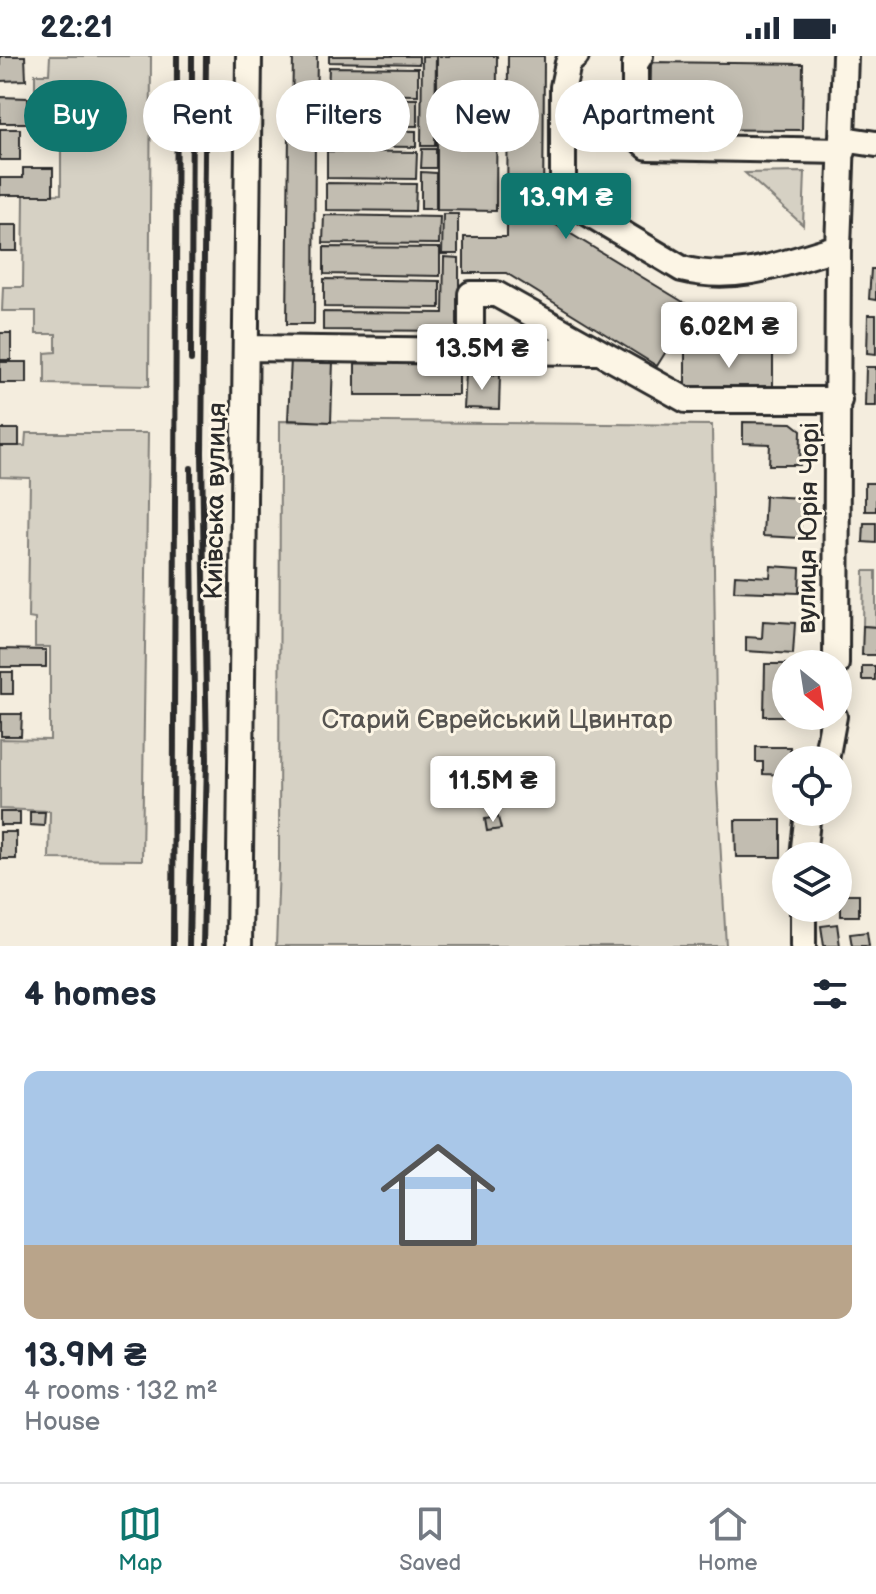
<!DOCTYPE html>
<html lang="en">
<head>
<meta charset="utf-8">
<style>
	body { margin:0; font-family:"Balsamiq Sans",sans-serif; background:#f2f2f3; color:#1f2937; height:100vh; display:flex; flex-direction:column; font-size:30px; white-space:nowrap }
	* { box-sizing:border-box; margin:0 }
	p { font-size:26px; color:#747a83 }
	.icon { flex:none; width:44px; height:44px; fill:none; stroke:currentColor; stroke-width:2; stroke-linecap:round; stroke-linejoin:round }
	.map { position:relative; height:890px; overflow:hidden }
	.panel { display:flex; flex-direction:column; background:#fff; flex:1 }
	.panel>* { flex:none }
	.banner { position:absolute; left:24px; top:24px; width:828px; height:72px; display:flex; gap:16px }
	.needle { width:52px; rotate:150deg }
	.buttons { position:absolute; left:772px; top:594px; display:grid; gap:16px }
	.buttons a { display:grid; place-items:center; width:80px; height:80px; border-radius:50%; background:#fff; box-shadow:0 4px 20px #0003; font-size:40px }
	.price { position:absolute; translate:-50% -68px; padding:0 18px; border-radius:8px; background:#fff; color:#222; font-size:26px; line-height:52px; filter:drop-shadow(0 2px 4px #0008) }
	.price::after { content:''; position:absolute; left:50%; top:48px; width:24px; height:18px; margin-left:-12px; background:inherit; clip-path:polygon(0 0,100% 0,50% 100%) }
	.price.on { background:#0f766e; color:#fff }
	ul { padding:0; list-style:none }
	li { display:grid; align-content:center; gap:16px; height:424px; padding:0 24px }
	li span { display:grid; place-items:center; height:248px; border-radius:16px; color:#555 }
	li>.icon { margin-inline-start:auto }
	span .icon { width:144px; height:144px; fill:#fffc; stroke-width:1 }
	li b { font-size:34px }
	h2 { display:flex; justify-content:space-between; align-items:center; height:96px; padding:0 24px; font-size:34px }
	.tag { padding:0 28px; border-radius:36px; background:#fff; box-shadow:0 4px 20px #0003; font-size:28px; line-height:72px }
	.tag.on { background:#0f766e; color:#fff }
	.status { display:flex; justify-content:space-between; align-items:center; height:56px; padding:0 40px; background:#fff; direction:ltr }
	.status svg { height:22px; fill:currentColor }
	.menu { display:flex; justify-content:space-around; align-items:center; height:112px; border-top:2px solid #e0e1e3; background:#fff; font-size:22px; color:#747a83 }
	.menu a { display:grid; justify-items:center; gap:4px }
	.menu .on { color:#0f766e }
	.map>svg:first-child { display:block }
	.green { fill:#d6d1c4; stroke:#807e78; stroke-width:2 }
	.building { fill:#c2bdb1; stroke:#2b2b2b; stroke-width:2 }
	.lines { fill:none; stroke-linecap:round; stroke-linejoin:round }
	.minor-casing { stroke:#2b2b2b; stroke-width:30 }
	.minor { stroke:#fcf5e5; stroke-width:24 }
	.rail { stroke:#2b2b2b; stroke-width:6 }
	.labels { text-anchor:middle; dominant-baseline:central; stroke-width:6; stroke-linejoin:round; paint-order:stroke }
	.street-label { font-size:26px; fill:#2b2b2b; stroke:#fcf5e5 }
	.park-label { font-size:26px; fill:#565451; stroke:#fcf5e5 }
</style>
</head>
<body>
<div class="status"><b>22:21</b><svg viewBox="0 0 49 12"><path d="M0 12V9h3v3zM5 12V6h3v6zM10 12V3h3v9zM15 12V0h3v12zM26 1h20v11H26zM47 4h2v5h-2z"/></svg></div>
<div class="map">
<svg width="876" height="890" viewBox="0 0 876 890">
	<rect width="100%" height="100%" fill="#f4edde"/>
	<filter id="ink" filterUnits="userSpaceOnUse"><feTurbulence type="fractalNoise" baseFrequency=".0125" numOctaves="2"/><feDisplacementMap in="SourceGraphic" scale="16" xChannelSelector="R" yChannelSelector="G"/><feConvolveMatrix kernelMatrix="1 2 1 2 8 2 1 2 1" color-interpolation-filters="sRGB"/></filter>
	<g filter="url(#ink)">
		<path class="green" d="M50 0H151L149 330 45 328V297L56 296V278H36V255H2L3 231H23L24 139 61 138V89H48V68H35V18H49Z
			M805 116 803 169 745 117Z
			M280 365 712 369 717 729 726 890H276L279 810Z
			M26 377H148L142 804 49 803 50 755 0 753V683L50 684V591H35V563L28 562 30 422 0 421V390H25Z
			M864 515H876V571L863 570Z"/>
		<path class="building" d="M0 0H25L26 24 0 25Z
			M293 0H317L316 65H292Z
			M329 0H419V8L329 6Z
			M422 0H436L435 90H421Z
			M437 0H497L496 155 437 154Z
			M508 0H544L543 161 693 252 657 310 506 217H464V181H507Z
			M651 6 803 8 802 74 650 73Z
			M329 11 418 12V39L328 38Z
			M0 41 28 42V67H0Z
			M328 42 417 43V70L327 69Z
			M0 73H20V104H0Z
			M289 74H315L314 268H287Z
			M327 74 416 75V91L327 90Z
			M422 93H436V112H421Z
			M327 95 417 96 416 123 327 122Z
			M23 112H53V139H0V122H23Z
			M421 116 436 117V153H421Z
			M326 127 416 128 415 155 326 154Z
			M443 158H458V198H442Z
			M324 159 440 161 439 188 323 187Z
			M0 169H17V195H0Z
			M324 191 440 192V220L324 218Z
			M444 201 459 202V275L323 274V256L443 257Z
			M871 213H876V244L869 243Z
			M324 223 440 225V252L324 251Z
			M868 259H876V298L867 297Z
			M0 277H11V304H0Z
			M685 293H773V334H685Z
			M291 303 333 305 331 366 288 364Z
			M355 305H459V339H355Z
			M0 306H27V327H0Z
			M866 311H876V350H865Z
			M466 318 500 319 499 353 464 352Z
			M743 366 792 367 801 374 800 409H769L770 388 743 387Z
			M0 373H19V390H0Z
			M865 427H876V455H865Z
			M765 440 802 442 800 482 763 480Z
			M864 467H876V487L863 486Z
			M771 510 800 512 799 537 734 535 735 519 770 521Z
			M763 565 795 567 793 598 746 595V581L762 582Z
			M863 570 876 571V599H862Z
			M0 593 46 594V611H0Z
			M765 608H795H786V660H764Z
			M862 610H875V624H862Z
			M1 616H13V638H1Z
			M1 658H22L21 680H1Z
			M756 691H790V704H786V719L763 718V706H756Z
			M0 756H20V769H0Z
			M30 756H45L44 770 30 769Z
			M498 761 501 773 487 775 485 763Z
			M735 764H781V801H736Z
			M0 776H16V803H0Z
			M841 838H859V860H841Z
			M837 868 840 890H824L821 870Z
			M867 876 869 890H852L850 878Z"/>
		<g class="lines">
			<defs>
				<path id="minor" d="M576 0 568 7 563 31V142L682 213C737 227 785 207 838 191
					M640 0 635 8V73L637 81 648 91 843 95
					M843 83 876 88
					M246 292 471 295V238H496L686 344H839
					M471 295 597 296
					M836 608 838 191 845 0
					M826 704 834 660
					M803 800 808 756
					M803 852V890
					M239 890 249 0"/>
			</defs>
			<use href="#minor" class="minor-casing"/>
			<use href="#minor" class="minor"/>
			<path class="rail" d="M191 304 192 0
				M173 890 177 0
				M189 890 194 640 191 412
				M203 890 207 703 202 397 206 0"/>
		</g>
	</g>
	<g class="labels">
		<g class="street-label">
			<text transform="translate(216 445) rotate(-89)">Київська вулиця</text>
			<text transform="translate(809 472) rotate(-89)">вулиця Юрія Чорі</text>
		</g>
		<g class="park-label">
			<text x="497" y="664">Старий Єврейський Цвинтар</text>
		</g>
	</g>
</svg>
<div class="buttons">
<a><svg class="needle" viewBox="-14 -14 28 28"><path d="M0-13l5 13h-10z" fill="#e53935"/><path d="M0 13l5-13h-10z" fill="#747a83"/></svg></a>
<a><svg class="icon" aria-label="locate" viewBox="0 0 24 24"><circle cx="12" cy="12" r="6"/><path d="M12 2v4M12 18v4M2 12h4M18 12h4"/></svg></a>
<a><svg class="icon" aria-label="layers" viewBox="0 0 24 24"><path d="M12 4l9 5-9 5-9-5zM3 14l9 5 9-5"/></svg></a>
</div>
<b class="price on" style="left:566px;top:185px">13.9M ₴</b>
<b class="price" style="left:729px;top:314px">6.02M ₴</b>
<b class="price" style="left:482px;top:336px">13.5M ₴</b>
<b class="price" style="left:493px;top:768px">11.5M ₴</b>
<div class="banner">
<a class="tag on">Buy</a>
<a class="tag">Rent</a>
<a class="tag">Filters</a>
<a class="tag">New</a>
<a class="tag">Apartment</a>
</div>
</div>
<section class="panel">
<h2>4 homes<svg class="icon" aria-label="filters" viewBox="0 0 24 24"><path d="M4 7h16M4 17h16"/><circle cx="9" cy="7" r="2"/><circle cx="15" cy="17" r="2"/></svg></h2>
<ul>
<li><span style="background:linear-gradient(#a9c7e8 70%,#b9a48a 0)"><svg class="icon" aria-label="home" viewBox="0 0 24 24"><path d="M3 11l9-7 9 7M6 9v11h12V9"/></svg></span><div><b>13.9M ₴</b><p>4 rooms · 132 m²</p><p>House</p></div></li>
</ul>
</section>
<nav class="menu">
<a class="on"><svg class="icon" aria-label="map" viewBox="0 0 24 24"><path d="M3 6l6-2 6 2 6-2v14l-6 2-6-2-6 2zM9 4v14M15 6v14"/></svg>Map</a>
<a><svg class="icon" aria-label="saved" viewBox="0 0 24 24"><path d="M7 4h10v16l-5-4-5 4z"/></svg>Saved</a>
<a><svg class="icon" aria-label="home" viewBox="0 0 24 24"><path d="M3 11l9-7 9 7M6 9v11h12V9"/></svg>Home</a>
</nav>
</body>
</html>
